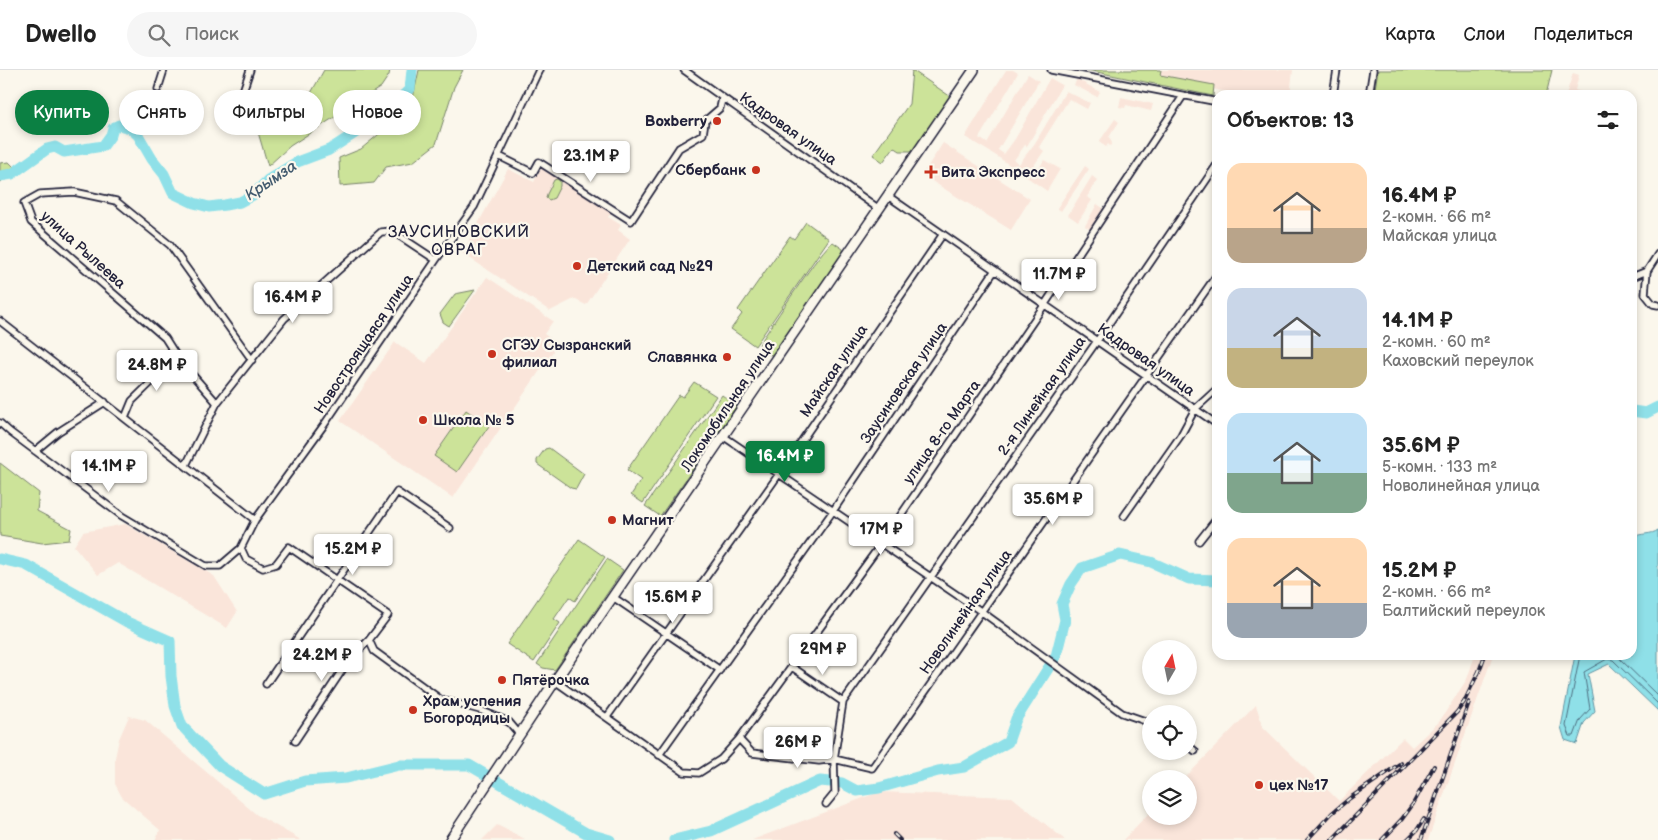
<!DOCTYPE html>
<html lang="ru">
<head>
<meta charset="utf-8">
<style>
	body { margin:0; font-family:"Balsamiq Sans",sans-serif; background:#f6f6f6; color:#222; height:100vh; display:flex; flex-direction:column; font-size:19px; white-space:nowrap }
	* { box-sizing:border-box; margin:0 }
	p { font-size:16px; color:#767676 }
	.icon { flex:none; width:28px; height:28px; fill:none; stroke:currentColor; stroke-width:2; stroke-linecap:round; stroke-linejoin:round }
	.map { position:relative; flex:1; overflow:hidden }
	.side { position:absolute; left:1212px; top:20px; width:425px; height:570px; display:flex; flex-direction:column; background:#fff; border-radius:15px; box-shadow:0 2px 8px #0003 }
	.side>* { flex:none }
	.top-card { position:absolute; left:15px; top:20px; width:475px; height:45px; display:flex; gap:10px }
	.needle { width:32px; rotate:9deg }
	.fabs { position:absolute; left:1142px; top:570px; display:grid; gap:10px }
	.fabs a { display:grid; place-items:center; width:55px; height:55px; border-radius:50%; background:#fff; box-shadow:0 2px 8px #0003; font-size:25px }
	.price { position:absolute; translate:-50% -42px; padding:0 11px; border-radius:5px; background:#fff; color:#222; font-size:16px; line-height:32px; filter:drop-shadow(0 1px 2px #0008) }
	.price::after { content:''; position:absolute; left:50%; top:30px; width:15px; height:11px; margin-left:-8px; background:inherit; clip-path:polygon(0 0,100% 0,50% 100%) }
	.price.on { background:#0b8043; color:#fff }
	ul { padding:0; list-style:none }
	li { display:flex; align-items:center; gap:15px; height:125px; padding:0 15px }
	li span { display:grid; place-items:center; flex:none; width:140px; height:100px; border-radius:15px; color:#555 }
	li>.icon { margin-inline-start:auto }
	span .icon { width:60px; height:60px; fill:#fffc; stroke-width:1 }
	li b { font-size:21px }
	h2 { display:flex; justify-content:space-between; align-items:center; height:60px; padding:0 15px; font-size:21px }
	.tag { padding:0 18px; border-radius:22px; background:#fff; box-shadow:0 2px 8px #0003; font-size:18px; line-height:45px }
	.tag.on { background:#0b8043; color:#fff }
	header { display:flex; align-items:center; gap:30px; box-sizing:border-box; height:70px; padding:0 25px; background:#fff; border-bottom:1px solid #e0e0e0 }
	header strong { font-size:24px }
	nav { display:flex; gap:28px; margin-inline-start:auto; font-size:18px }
	.search { width:350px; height:45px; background:#f6f6f6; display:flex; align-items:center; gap:12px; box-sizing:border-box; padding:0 18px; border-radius:28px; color:#767676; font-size:19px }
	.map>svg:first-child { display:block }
	.built { fill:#fae5da }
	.green { fill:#cce399; stroke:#77826a }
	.water { fill:#8fe0e8; stroke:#6394a3 }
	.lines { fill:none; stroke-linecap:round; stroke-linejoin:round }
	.shore { stroke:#4e6e80; stroke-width:1 }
	.river { stroke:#8fe0e8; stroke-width:11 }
	.street-casing { stroke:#22223b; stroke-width:9 }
	.primary-casing { stroke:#22223b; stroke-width:12 }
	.street { stroke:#fbf7ec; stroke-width:5.5 }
	.primary { stroke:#fbf7ec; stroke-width:9 }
	.rail-casing { stroke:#22223b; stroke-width:4 }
	.rail { stroke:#fbf7ec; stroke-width:2; stroke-dasharray:5.5; stroke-linecap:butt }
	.poi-dot { fill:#c8321e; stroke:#fbf7ec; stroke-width:2 }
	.labels { text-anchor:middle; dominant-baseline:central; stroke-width:4.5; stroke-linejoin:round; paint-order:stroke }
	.poi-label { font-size:15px; font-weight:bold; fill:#22223b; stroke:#fbf7ec; text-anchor:start }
	.street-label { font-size:15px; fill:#22223b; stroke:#fbf7ec }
	.water-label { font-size:16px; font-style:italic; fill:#435b6f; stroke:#fbf7ec }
	.neighbourhood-label { font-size:16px; letter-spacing:1px; fill:#22223b; stroke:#fbf7ec }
</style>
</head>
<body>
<header>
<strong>Dwello</strong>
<div class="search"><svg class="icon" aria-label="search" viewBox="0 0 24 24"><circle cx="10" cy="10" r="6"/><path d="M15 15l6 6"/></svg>Поиск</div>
<nav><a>Карта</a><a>Слои</a><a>Поделиться</a></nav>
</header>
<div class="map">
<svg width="1658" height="770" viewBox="0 0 1658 770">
	<rect width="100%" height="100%" fill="#fbf7ec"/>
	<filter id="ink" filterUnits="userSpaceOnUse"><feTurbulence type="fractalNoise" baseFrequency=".02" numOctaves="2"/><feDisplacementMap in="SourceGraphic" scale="10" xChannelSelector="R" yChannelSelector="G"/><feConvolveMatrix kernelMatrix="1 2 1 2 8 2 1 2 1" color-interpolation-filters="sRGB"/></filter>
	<g filter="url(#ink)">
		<path class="built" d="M1006 0H1013L1018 3 979 68 987 73 1028 4 1039 11 998 80 1004 84 1015 69 1050 8 1062 15 1027 76 1025 75 1014 90 1019 94 1035 73 1066 21 1090 33 1087 39 1069 29 1039 77 1044 81 1030 101 1035 105 1044 90 1060 99 1047 121 995 85 965 67Z
			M1146 0H1293L1290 25H1243L1145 6Z
			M1573 3 1579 5 1575 20 1581 22 1580 25H1566Z
			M1077 9 1100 22 1097 27 1074 15Z
			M1121 27 1153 34 1151 41 1126 35 1125 38 1119 37Z
			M1115 49 1119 52 1109 67 1112 73 1110 76 1108 74 1106 77 1099 72Z
			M943 73 1030 129 1011 160 922 105Z
			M542 96 612 142 608 147 621 155 618 160 630 169 586 235 574 229 550 241 462 183 508 99 534 112Z
			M1085 96 1089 99 1061 141 1057 138Z
			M1092 106 1097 110 1087 127 1092 130 1078 152 1068 145Z
			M1097 134 1103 138 1090 159 1085 156Z
			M487 207 553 251 544 264 558 274 453 428 340 351 395 272 426 293Z
			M125 454 214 506 237 542 227 558 118 493 98 505 74 476 83 462Z
			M1475 585H1493L1428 770H1123L1151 741V746H1189V709H1184L1256 635 1263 657 1339 731 1403 668 1412 677 1439 652 1467 609Z
			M129 646 145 650 257 745 301 770H155L160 760 122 727 115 714V688L119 669Z
			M879 722 1012 727 1065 770H752Z
			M497 755 527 770H482Z"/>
		<path class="green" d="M324 0H390L389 5 381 17 290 76 268 96 255 52 281 49 307 30Z
			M419 0H463L454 17 436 74 413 92 386 97 374 113 340 116 339 88 361 79 384 60 413 28Z
			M912 0 951 27 915 81H900L894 77 883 92 873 85 909 34Z
			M1087 0H1161L1160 5 1214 15 1213 26Z
			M1378 0H1552L1546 25H1374Z
			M9 92 14 97 0 113V93Z
			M557 109 560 111V116L554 128 549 130 546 128 547 124 554 110Z
			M806 152 829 169 755 276 731 259 742 244 738 240 790 166 794 169Z
			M833 172 843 179V184L773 284 771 285 759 279 760 273C771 257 822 177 833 172Z
			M475 220 449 256 443 252 440 244 455 224Z
			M694 312 716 326 643 433 631 425 641 410 627 400 679 325 683 327Z
			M722 325 737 336 660 446 645 436Z
			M466 340 489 356 457 402 434 386Z
			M549 378 584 404 576 419 571 418 537 394V390L545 379Z
			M0 393 39 423 37 441 71 459 69 470 42 473 0 466Z
			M579 469 605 487 575 531 569 527 554 549 560 553 534 592 507 574Z
			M607 489 623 500 555 600 543 598 537 594Z"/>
		<path class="water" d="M1658 460V641L1609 594 1588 604 1595 641 1584 653 1577 674 1565 670 1561 657 1575 585H1632L1633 467C1640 463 1652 465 1658 460Z"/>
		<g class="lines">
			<path class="shore" d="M1580 585 1566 656 1570 666H1574L1580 650 1590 639 1584 602 1607 589 1613 590 1658 634
				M1616 585 1658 626"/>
			<path class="river" d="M0 106 12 104 47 79 55 77 64 82 103 76 111 65 113 58 119 55 130 58 138 65 152 89 164 104 173 123 194 133 209 137 225 135 240 132 253 125 268 110 297 92 329 80 383 45 410 19 412 0
				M1632 341 1646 343 1658 337
				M0 489 26 495 127 552 170 571 171 606 175 636 182 656 220 696 264 724 305 711 346 708 399 695H469L586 763 610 770
				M674 770 711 761 820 711 842 713 857 721 879 718 938 701 964 697 1008 672 1016 649 1056 586 1065 550 1062 534 1071 514 1082 498 1120 485 1151 492 1189 509 1218 510"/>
			<defs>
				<path id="street" d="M684 0 879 139
					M1051 0 1218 32
					M158 19 164 0
					M1333 25 1337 0
					M1369 25 1373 0
					M226 55 236 42 250 0
					M499 86 533 103 539 92 631 151 679 78 703 64 705 51 720 38 722 29
					M888 126 1218 355
					M1647 201 1645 224 1653 234 1658 235
					M1632 207 1647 201 1658 184
					M0 251 255 450
					M217 333 177 287 165 268 31 152 24 133 40 124 74 122 116 131 170 175 252 290
					M125 348 132 331 177 287
					M0 353 10 362 122 446 206 496H220L241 478 255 450 324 355 436 190 474 137 539 0
					M723 366 982 542 1122 643 1151 653
					M35 381 58 362 105 332
					M186 395 217 333 284 249 381 162 392 161 436 190
					M1124 446 1181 365 1195 339 1218 318
					M1199 471 1218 447
					M241 478 246 489 263 498 276 494 289 477 388 545 369 570 374 581 440 629 480 640 504 650 509 652 520 665
					M613 527 720 600
					M792 597 843 632
					M555 611 684 702 699 703 721 689 739 669 881 474 1045 234 1183 26
					M266 614 397 422 450 458
					M607 647 779 404 943 164
					M739 669 752 683 819 691 834 689 872 698 1218 203
					M295 671 349 590 369 570
					M1189 676 1195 681
					M659 685 833 441 995 200
					M826 734 835 723 834 689 843 632 1097 271 1218 93"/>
				<path id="primary" d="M450 770 555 611 974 0"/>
			</defs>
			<use href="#street" class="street-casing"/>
			<use href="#primary" class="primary-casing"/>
			<use href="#street" class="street"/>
			<use href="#primary" class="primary"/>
			<defs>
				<path id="rail" d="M1478 604 1485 585
					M894 764 900 770
					M1307 770 1332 743 1350 728 1401 693
					M1332 770 1457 642 1464 632 1481 597
					M1382 770 1402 749 1413 734 1434 696
					M1407 770 1417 760 1424 749
					M1421 770 1469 632"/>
			</defs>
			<use href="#rail" class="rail-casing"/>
			<use href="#rail" class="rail"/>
		</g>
	</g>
	<g class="poi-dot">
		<circle cx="717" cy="51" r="5"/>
		<circle cx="756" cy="100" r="5"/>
		<path d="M928.5 94.5h5v5h5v5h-5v5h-5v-5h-5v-5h5z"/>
		<circle cx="577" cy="196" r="5"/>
		<circle cx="492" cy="284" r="5"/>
		<circle cx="727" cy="287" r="5"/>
		<circle cx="423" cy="350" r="5"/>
		<circle cx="612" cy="450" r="5"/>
		<circle cx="502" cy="610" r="5"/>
		<circle cx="413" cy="640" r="5"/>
		<circle cx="1259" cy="715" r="5"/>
	</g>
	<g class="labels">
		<g class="poi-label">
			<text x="707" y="51" text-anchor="end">Boxberry</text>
			<text x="746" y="100" text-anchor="end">Сбербанк</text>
			<text x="941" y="102">Вита Экспресс</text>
			<text x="587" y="196">Детский сад №29</text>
			<text x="502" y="275">СГЭУ Сызранский<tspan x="502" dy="17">филиал</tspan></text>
			<text x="717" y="287" text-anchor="end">Славянка</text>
			<text x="433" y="350">Школа № 5</text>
			<text x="622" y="450">Магнит</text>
			<text x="512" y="610">Пятёрочка</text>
			<text x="423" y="631">Храм успения<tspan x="423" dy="17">Богородицы</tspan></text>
			<text x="1269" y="715">цех №17</text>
		</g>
		<g class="street-label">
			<text transform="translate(788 59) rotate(35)">Кадровая улица</text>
			<text transform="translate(83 180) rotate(42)">улица Рылеева</text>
			<text transform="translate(364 274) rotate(-56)">Новостроящаяся улица</text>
			<text transform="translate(1146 290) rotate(35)">Кадровая улица</text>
			<text transform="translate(834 301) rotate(-56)">Майская улица</text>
			<text transform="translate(904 313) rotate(-56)">Заусиновская улица</text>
			<text transform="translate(1042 326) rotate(-55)">2-я Линейная улица</text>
			<text transform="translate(728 336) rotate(-56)">Локомобильная улица</text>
			<text transform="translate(942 362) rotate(-55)">улица 8-го Марта</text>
			<text transform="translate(966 542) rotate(-55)">Новолинейная улица</text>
		</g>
		<g class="water-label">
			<text transform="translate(271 111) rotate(-34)">Крымза</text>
		</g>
		<g class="neighbourhood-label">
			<text x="459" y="162">ЗАУСИНОВСКИЙ<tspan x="459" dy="18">ОВРАГ</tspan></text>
		</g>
	</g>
</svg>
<div class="fabs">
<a><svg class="needle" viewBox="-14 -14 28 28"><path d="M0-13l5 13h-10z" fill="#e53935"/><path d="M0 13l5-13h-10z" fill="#767676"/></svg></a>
<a><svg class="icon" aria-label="locate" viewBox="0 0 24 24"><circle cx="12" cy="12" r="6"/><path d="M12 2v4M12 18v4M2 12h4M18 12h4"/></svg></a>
<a><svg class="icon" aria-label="layers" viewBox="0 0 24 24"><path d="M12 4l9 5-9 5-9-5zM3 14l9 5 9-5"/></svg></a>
</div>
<b class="price" style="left:591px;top:113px">23.1M ₽</b>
<b class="price" style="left:1059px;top:231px">11.7M ₽</b>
<b class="price" style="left:293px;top:254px">16.4M ₽</b>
<b class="price" style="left:157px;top:322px">24.8M ₽</b>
<b class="price on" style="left:785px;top:413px">16.4M ₽</b>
<b class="price" style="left:109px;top:423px">14.1M ₽</b>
<b class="price" style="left:1053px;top:456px">35.6M ₽</b>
<b class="price" style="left:881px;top:486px">17M ₽</b>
<b class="price" style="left:353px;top:506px">15.2M ₽</b>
<b class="price" style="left:673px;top:554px">15.6M ₽</b>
<b class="price" style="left:823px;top:606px">29M ₽</b>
<b class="price" style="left:322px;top:612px">24.2M ₽</b>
<b class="price" style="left:798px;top:699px">26M ₽</b>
<div class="top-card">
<a class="tag on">Купить</a>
<a class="tag">Снять</a>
<a class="tag">Фильтры</a>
<a class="tag">Новое</a>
</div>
<section class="side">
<h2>Объектов: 13<svg class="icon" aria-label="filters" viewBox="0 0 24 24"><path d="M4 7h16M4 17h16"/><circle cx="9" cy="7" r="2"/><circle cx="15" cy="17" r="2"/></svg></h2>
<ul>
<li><span style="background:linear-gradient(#ffd9b3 65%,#b9a48a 0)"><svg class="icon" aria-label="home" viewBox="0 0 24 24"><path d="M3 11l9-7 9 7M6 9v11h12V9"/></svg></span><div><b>16.4M ₽</b><p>2-комн. · 66 m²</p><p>Майская улица</p></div></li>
<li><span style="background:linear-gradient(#c9d6e8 60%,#c2b280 0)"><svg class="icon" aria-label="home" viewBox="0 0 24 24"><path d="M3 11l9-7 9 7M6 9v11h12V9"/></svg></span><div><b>14.1M ₽</b><p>2-комн. · 60 m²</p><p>Каховский переулок</p></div></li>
<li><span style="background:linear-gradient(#bfe0f5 60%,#7fa58c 0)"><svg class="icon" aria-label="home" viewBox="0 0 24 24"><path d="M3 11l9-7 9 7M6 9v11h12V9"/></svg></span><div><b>35.6M ₽</b><p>5-комн. · 133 m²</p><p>Новолинейная улица</p></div></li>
<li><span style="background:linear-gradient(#ffd9b3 65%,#9aa5b1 0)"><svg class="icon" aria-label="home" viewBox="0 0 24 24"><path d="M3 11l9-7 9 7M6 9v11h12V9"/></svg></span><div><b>15.2M ₽</b><p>2-комн. · 66 m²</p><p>Балтийский переулок</p></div></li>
</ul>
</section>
</div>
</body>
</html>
